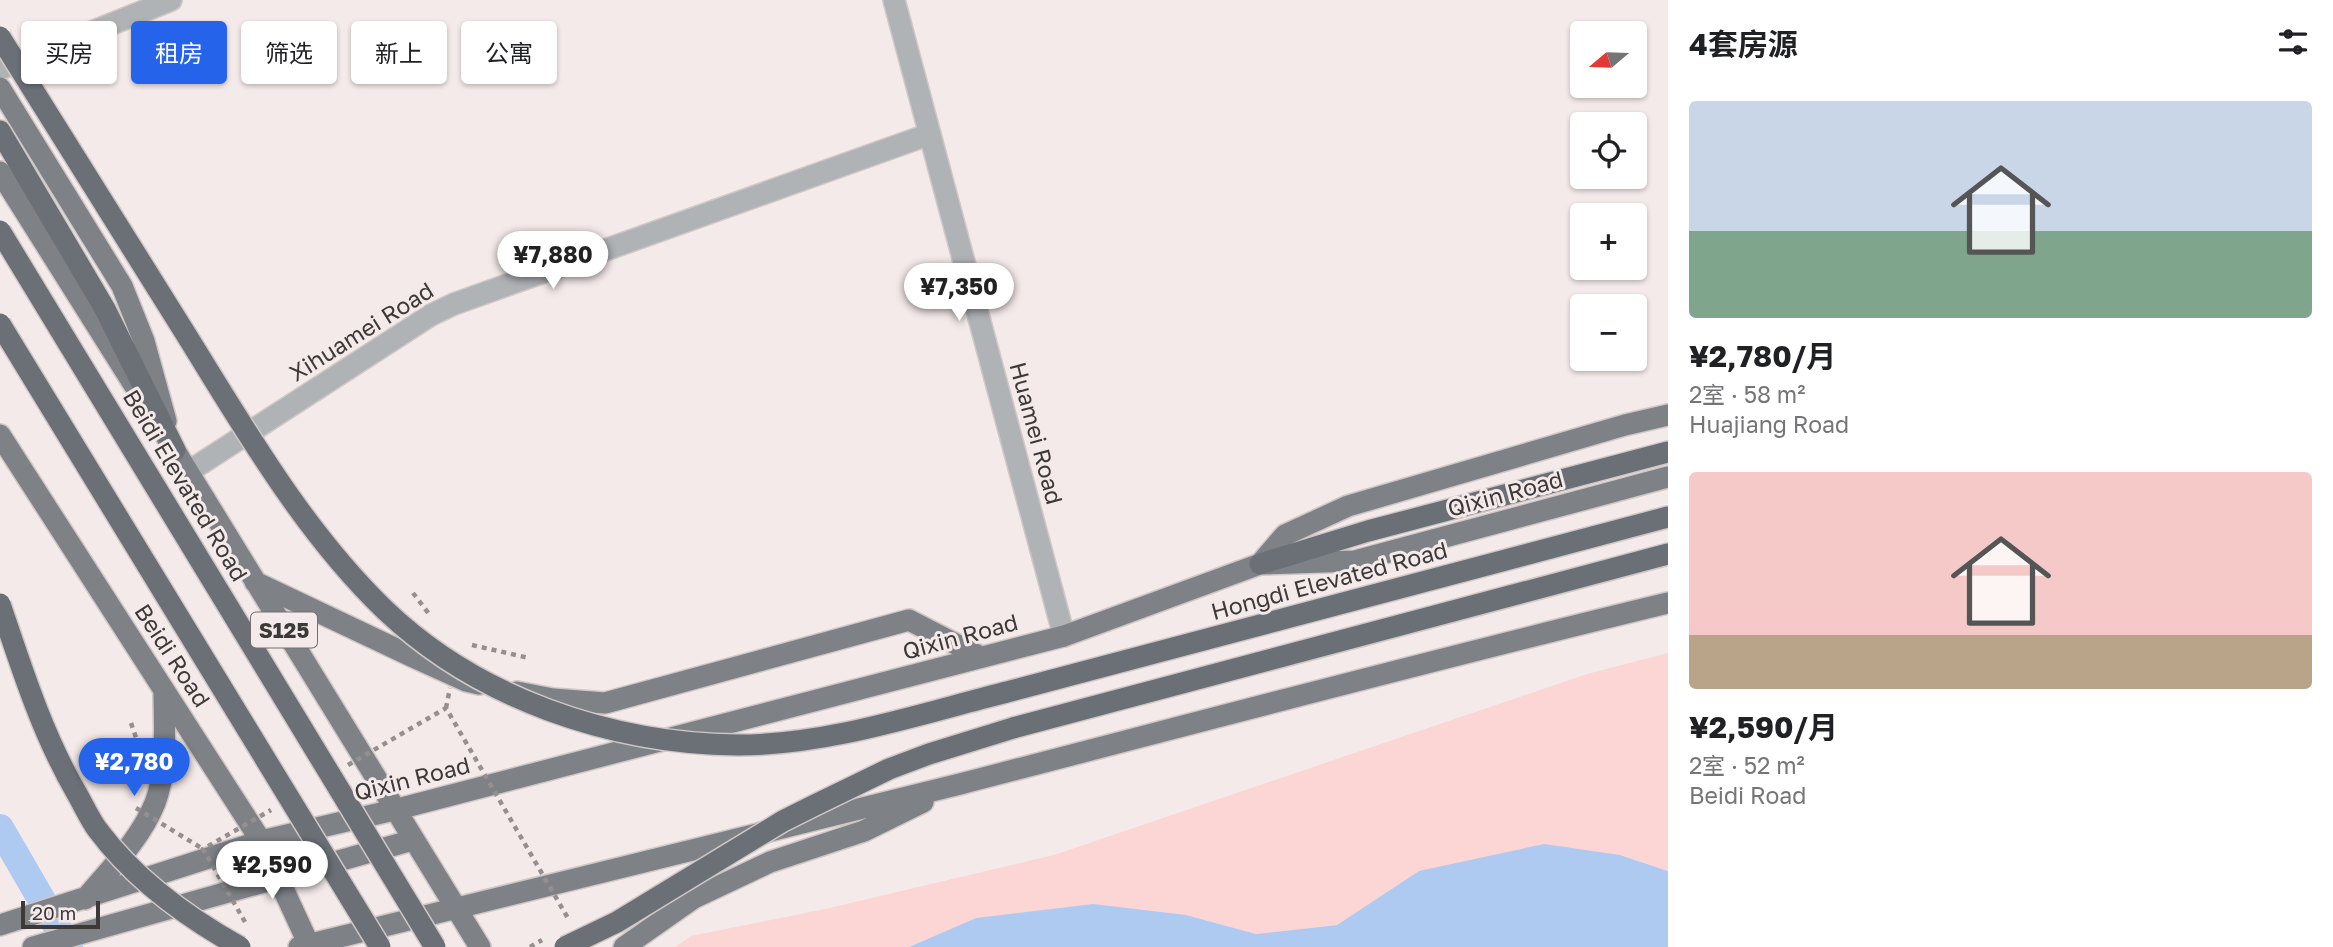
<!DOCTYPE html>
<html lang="zh">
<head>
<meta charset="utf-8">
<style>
	body { margin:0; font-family:"Golos Text","Noto Sans SC",sans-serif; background:#f6f6f6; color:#202124; height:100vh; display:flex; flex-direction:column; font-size:26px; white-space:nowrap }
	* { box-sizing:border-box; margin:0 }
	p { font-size:23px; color:#757577 }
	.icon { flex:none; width:38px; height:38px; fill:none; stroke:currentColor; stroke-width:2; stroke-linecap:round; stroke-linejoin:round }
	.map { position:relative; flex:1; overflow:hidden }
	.sheet { display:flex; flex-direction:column; background:#fff; width:665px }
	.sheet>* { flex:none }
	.guide { position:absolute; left:21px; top:21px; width:665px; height:63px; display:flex; gap:14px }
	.needle { width:46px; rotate:251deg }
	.controls { position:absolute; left:1570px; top:21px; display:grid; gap:14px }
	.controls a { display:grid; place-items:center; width:77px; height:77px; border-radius:7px; background:#fff; box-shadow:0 2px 5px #0004; font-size:35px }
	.scale { position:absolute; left:21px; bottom:18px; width:79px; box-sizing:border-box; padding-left:7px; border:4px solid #3d3939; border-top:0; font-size:19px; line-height:24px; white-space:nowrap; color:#3d3939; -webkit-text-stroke:5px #f5eaea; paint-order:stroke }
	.price { position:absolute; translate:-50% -60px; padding:0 16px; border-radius:24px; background:#fff; color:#222; font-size:23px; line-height:46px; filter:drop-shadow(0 2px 4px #0008) }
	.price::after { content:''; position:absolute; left:50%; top:42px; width:21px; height:16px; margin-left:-10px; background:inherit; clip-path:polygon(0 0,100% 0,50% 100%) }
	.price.active { background:#2563eb; color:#fff }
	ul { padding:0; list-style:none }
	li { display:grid; align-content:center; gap:14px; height:371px; padding:0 21px }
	li span { display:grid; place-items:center; height:217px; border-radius:7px; color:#555 }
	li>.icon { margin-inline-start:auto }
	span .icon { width:126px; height:126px; fill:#fffc; stroke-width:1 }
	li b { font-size:30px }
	h2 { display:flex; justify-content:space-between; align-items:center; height:84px; padding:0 21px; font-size:30px }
	.chip { padding:0 24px; border-radius:7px; background:#fff; box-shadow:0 2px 5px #0004; font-size:24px; line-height:63px }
	.chip.active { background:#2563eb; color:#fff }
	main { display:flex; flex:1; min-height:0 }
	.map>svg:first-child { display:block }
	.green { fill:#fcd5d5 }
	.water { fill:#aecaf0 }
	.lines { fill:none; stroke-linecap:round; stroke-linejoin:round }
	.canal { stroke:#aecaf0; stroke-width:28 }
	.minor-casing { stroke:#d0c7c7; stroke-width:24 }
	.major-casing { stroke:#d0c7c7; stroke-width:24 }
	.highway-casing { stroke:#d0c7c7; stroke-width:24 }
	.path { stroke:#978f8f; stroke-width:4.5; stroke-dasharray:5 5; stroke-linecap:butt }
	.minor { stroke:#b0b3b6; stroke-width:21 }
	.major { stroke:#7e8287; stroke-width:21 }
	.highway { stroke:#6b7077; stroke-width:21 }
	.highway-bridge-casing { stroke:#d0c7c7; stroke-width:24; stroke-linecap:butt }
	.path-bridge { stroke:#978f8f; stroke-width:4.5; stroke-dasharray:5 5; stroke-linecap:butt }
	.highway-bridge { stroke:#6b7077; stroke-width:21 }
	.labels { text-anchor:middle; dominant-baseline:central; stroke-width:6; stroke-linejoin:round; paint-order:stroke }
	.shield { fill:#f5eaea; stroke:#746e6e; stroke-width:2 }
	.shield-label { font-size:21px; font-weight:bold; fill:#3d3939 }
	.street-label { font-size:23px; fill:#3d3939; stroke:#f5eaea }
</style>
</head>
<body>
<main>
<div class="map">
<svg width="1668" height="947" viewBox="0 0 1668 947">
	<rect width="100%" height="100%" fill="#f5eaea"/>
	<path class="green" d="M1668 653V871L1620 855 1419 871 1337 925 1256 934 1186 915 976 918 909 947H675L691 936 825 909 1054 855 1587 674Z"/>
	<path class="water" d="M1544 844 1620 855 1668 871V947H909L976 918 1093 904 1186 915 1256 934 1337 925 1419 871Z"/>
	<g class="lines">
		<path class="canal" d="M0 828 69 947"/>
		<defs>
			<path id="minor" d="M894 0 1064 636
				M0 69 171 0
				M188 472 431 315 454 304 930 134"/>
			<path id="major" d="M0 88 122 286 144 341 166 421
				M0 172 134 385
				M0 435 261 841 310 947
				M166 436 480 947
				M1260 564 1285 535 1348 506 1625 425 1668 415
				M255 582 411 656 466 681 479 684
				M517 692 553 699 605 703 909 620 981 657
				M85 899C110 869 140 840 155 803 168 769 164 727 164 691
				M0 925 261 841 394 810 1064 636 1260 564 1355 561 1668 477
				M33 947 413 840
				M299 947C519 892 740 840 960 784 1196 723 1431 660 1668 603
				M624 947 694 898 770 862 864 831 923 802"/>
			<path id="highway" d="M0 131 105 309 175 450
				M1260 564 1368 531 1668 452
				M1003 693 1668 517
				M1013 728 1668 554"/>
		</defs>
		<use href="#minor" class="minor-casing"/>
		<use href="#major" class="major-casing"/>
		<use href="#highway" class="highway-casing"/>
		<path class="path" d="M413 593 429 614
			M472 645 529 658
			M131 723 140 749"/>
		<use href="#minor" class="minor"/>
		<use href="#major" class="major"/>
		<use href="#highway" class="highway"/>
		<defs>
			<path id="highway-bridge" d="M0 37C62 137 125 236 187 336 246 431 304 532 385 610 477 698 611 744 738 745 827 745 916 715 1003 693
				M0 231 435 947
				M0 324 380 947
				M0 604C22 669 42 733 76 792 83 804 89 818 97 829 135 880 186 917 240 947
				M565 947 617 922 783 821 813 806 889 769 929 754 1013 728"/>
		</defs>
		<use href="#highway-bridge" class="highway-bridge-casing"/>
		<path class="path-bridge" d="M446 708 450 688
			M348 765 446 708 569 920
			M136 808 203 849
			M245 922 203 849 271 810
			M530 947 542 940"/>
		<use href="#highway-bridge" class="highway-bridge"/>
	</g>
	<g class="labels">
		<rect class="shield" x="251" y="612.5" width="66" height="35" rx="5"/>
		<g class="shield-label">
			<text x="284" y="630">S125</text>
		</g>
		<g class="street-label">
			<text transform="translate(361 331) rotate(-32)">Xihuamei Road</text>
			<text transform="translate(1037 433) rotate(75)">Huamei Road</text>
			<text transform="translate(186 485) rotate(59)">Beidi Elevated Road</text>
			<text transform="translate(1505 493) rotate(-15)">Qixin Road</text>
			<text transform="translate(1329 580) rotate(-15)">Hongdi Elevated Road</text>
			<text transform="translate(960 636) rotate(-15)">Qixin Road</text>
			<text transform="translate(173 655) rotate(57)">Beidi Road</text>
			<text transform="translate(412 778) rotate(-14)">Qixin Road</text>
		</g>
	</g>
</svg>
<div class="controls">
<a><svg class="needle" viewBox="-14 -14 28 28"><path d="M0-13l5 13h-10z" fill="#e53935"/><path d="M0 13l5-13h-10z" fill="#757577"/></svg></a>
<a><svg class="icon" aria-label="locate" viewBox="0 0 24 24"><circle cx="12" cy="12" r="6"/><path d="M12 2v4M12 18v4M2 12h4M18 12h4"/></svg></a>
<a>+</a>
<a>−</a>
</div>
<div class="scale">20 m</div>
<b class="price" style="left:553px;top:291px">¥7,880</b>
<b class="price" style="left:959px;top:323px">¥7,350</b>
<b class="price active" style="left:134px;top:798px">¥2,780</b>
<b class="price" style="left:272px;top:901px">¥2,590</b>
<div class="guide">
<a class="chip">买房</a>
<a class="chip active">租房</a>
<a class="chip">筛选</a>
<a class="chip">新上</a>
<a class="chip">公寓</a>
</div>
</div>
<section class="sheet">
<h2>4套房源<svg class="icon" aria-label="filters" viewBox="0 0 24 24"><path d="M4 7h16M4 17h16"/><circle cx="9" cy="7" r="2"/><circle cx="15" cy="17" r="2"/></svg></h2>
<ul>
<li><span style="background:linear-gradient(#c9d6e8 60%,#7fa58c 0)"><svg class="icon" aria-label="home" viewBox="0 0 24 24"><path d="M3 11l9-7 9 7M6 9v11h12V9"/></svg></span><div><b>¥2,780/月</b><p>2室 · 58 m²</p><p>Huajiang Road</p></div></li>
<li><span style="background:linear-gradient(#f6c9c9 75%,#b9a48a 0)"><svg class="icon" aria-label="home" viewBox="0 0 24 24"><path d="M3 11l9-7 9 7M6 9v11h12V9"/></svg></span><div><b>¥2,590/月</b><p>2室 · 52 m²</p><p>Beidi Road</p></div></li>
</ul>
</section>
</main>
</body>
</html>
